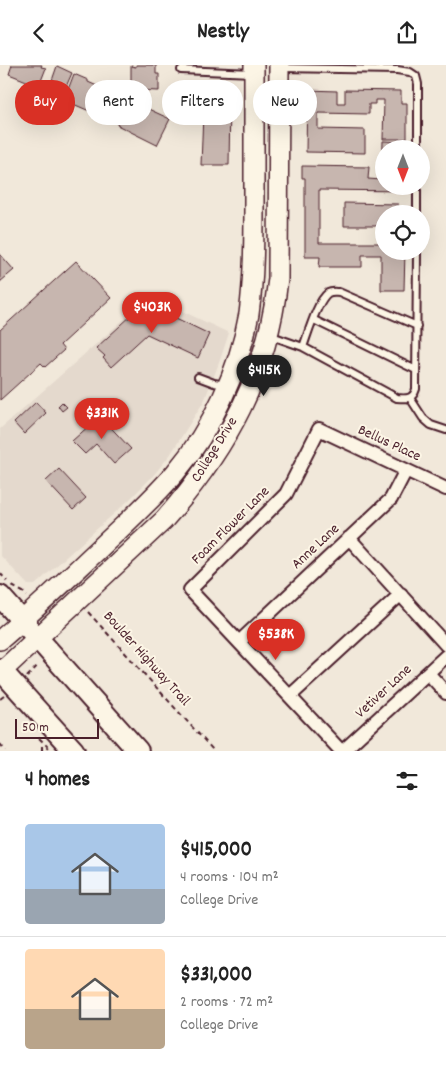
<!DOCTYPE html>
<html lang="en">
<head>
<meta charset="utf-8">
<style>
	body { margin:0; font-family:Dekko,sans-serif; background:#f2f2f2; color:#222; height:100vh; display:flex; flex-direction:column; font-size:19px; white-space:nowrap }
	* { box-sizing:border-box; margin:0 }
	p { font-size:16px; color:#767676 }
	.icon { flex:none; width:28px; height:28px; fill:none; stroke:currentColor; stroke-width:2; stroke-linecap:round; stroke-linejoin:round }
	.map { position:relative; height:686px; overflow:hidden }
	.side { display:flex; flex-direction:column; background:#fff; flex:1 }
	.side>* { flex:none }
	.top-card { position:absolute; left:15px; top:15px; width:416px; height:45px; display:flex; gap:10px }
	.needle { width:32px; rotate:180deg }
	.controls { position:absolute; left:375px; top:75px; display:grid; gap:10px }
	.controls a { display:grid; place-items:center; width:55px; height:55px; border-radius:50%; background:#fff; box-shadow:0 5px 20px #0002; font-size:25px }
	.scale { position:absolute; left:15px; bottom:12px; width:84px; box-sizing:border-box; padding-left:5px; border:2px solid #4a1f2b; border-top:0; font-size:14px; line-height:18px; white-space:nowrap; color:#4a1f2b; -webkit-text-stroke:4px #fcf5e5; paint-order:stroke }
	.price { position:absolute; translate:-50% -42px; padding:0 11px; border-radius:18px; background:#d93025; color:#fff; font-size:16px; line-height:32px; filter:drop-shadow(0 1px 2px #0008) }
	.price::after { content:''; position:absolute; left:50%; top:30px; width:15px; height:11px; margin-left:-8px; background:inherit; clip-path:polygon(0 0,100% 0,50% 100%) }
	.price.selected { background:#222; color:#fff }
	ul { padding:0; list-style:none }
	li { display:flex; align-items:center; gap:15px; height:125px; padding:0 25px }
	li+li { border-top:1px solid #e0e0e0 }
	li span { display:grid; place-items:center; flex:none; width:140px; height:100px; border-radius:5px; color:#555 }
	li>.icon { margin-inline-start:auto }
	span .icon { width:60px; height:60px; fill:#fffc; stroke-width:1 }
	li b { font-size:21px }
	h2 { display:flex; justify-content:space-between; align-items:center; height:60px; padding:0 25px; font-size:21px }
	.chip { padding:0 18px; border-radius:22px; background:#fff; box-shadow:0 5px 20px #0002; font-size:18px; line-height:45px }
	.chip.selected { background:#d93025; color:#fff }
	header { display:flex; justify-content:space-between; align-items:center; height:65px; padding:0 25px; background:#fff; font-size:22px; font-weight:800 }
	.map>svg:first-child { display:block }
	.built { fill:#e4d9cd }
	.building { fill:#c7b6af; stroke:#4a1f2b }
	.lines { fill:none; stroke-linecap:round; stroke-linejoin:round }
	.service-casing { stroke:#4a1f2b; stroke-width:10 }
	.minor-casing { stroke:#4a1f2b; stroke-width:16 }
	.secondary-casing { stroke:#4a1f2b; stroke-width:22 }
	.primary-casing { stroke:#4a1f2b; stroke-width:24 }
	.path { stroke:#4a1f2b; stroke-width:2; stroke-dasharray:5 4; stroke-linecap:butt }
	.service { stroke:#fcf5e5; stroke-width:6 }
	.minor { stroke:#fcf5e5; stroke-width:12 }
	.secondary { stroke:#fcf5e5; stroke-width:19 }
	.primary { stroke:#fcf5e5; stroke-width:20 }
	.labels { text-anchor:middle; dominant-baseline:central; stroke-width:4; stroke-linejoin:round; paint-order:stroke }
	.street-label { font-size:15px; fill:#4a1f2b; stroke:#fcf5e5 }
</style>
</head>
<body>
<header><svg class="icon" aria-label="back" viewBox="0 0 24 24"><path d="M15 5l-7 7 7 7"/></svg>Nestly<svg class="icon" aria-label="share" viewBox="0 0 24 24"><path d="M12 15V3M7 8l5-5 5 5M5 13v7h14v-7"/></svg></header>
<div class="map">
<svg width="446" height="686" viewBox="0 0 446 686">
	<rect width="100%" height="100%" fill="#f1e8da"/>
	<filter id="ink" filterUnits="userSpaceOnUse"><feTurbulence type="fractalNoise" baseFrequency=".02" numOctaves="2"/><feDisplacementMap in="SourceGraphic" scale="10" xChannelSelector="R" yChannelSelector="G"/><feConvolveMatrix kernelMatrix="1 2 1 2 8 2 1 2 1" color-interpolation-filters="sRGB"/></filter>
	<g filter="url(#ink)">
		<path class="built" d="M150 231 229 268 219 298 204 336 170 390 152 412 129 435 35 520H28L0 490V364Z"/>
		<path class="building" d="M12 0H42L41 2 46 3 39 21 9 9Z
			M136 0H156V9H159V26L131 25V1L136 2Z
			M57 1 72 8 61 33 48 27Z
			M74 9 88 15V17L120 31 110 55 64 35Z
			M307 25 337 26V38H345V25L401 26V38H407V74H383L384 35H375V39H369V49L318 48V64L365 65V88L306 87Z
			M201 26H226V37H230L229 100H201L203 48H201Z
			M129 35 170 54 157 80 117 60Z
			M383 76 407 77V84H384V121H406V126L319 125V178H384V186H405L404 225H381V190H362V202H319L320 192H305V113H302V101L369 102 368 114 382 115Z
			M344 138 398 139V148L405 149H384V161H344Z
			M0 189 14 205 0 217Z
			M76 196 111 233 60 280 64 285 45 302 41 298 0 335V265Z
			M145 238 209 269 198 293 147 269 111 302 103 293 105 291 96 283Z
			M36 337 46 348 24 369 14 358Z
			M62 337 67 342 62 346 58 341Z
			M100 351 131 384 114 399 96 379 85 389 72 376Z
			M59 404 86 433 73 445 46 416Z"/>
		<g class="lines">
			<defs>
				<path id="service" d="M282 3 397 5 410 7 416 11 418 19V84
					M181 5 253 8
					M417 149V121
					M314 255 416 305
					M269 270 303 282C308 269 317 236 328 228 332 226 335 227 339 227L417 261
					M303 282 397 333C407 334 413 334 416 324L417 186
					M198 312 214 318 226 320
					M410 333 423 353 431 360 446 365"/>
				<path id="minor" d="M349 473 446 580
					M239 577 391 434 406 405
					M428 608 446 628
					M290 631 401 529
					M341 686 190 525 286 429 319 364 446 424
					M343 686 446 591"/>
				<path id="secondary" d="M0 575C34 546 67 514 100 483 125 459 152 435 175 408 212 364 239 306 249 249 254 212 254 174 254 136 254 91 254 45 254 0
					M2 606 164 455C227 384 268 309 278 214L279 0"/>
				<path id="primary" d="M0 531 138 686
					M0 604 74 686"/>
			</defs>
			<use href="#service" class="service-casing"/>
			<use href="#minor" class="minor-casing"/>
			<use href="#secondary" class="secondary-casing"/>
			<use href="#primary" class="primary-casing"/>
			<path class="path" d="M0 508 7 516
				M12 521 23 527 27 531
				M88 547 214 686
				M27 612 39 599
				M0 634 4 631
				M39 673 51 685
				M0 679 6 686
				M42 686V677"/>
			<use href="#service" class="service"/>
			<use href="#minor" class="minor"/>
			<use href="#secondary" class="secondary"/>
			<use href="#primary" class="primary"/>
		</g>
	</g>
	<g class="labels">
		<g class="street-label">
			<text transform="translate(389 379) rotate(25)">Bellus Place</text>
			<text transform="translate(215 385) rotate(-58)">College Drive</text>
			<text transform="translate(231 461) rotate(-45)">Foam Flower Lane</text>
			<text transform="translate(316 482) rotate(-43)">Anne Lane</text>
			<text transform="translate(146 594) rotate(48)">Boulder Highway Trail</text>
			<text transform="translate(384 627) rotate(-43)">Vetiver Lane</text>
		</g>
	</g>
</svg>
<div class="controls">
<a><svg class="needle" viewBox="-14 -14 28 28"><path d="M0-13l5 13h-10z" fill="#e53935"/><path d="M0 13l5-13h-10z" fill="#767676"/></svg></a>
<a><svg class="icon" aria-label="locate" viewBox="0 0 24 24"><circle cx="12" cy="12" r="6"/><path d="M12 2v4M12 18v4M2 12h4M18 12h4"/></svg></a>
</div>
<div class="scale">50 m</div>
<b class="price" style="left:152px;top:269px">$403K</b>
<b class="price selected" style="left:264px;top:332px">$415K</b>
<b class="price" style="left:102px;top:375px">$331K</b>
<b class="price" style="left:276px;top:596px">$538K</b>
<div class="top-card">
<a class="chip selected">Buy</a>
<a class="chip">Rent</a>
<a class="chip">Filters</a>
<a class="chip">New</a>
</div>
</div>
<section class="side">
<h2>4 homes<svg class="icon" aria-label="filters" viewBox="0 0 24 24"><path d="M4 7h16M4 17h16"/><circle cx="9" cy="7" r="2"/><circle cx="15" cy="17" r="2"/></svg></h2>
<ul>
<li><span style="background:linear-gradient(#a9c7e8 65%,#9aa5b1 0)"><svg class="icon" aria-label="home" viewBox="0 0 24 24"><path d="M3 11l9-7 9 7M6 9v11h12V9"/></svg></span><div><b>$415,000</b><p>4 rooms · 104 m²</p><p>College Drive</p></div></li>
<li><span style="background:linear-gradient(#ffd9b3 60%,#b9a48a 0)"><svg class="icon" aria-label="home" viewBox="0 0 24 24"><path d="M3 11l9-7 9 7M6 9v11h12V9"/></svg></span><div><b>$331,000</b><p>2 rooms · 72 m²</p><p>College Drive</p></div></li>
</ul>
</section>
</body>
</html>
